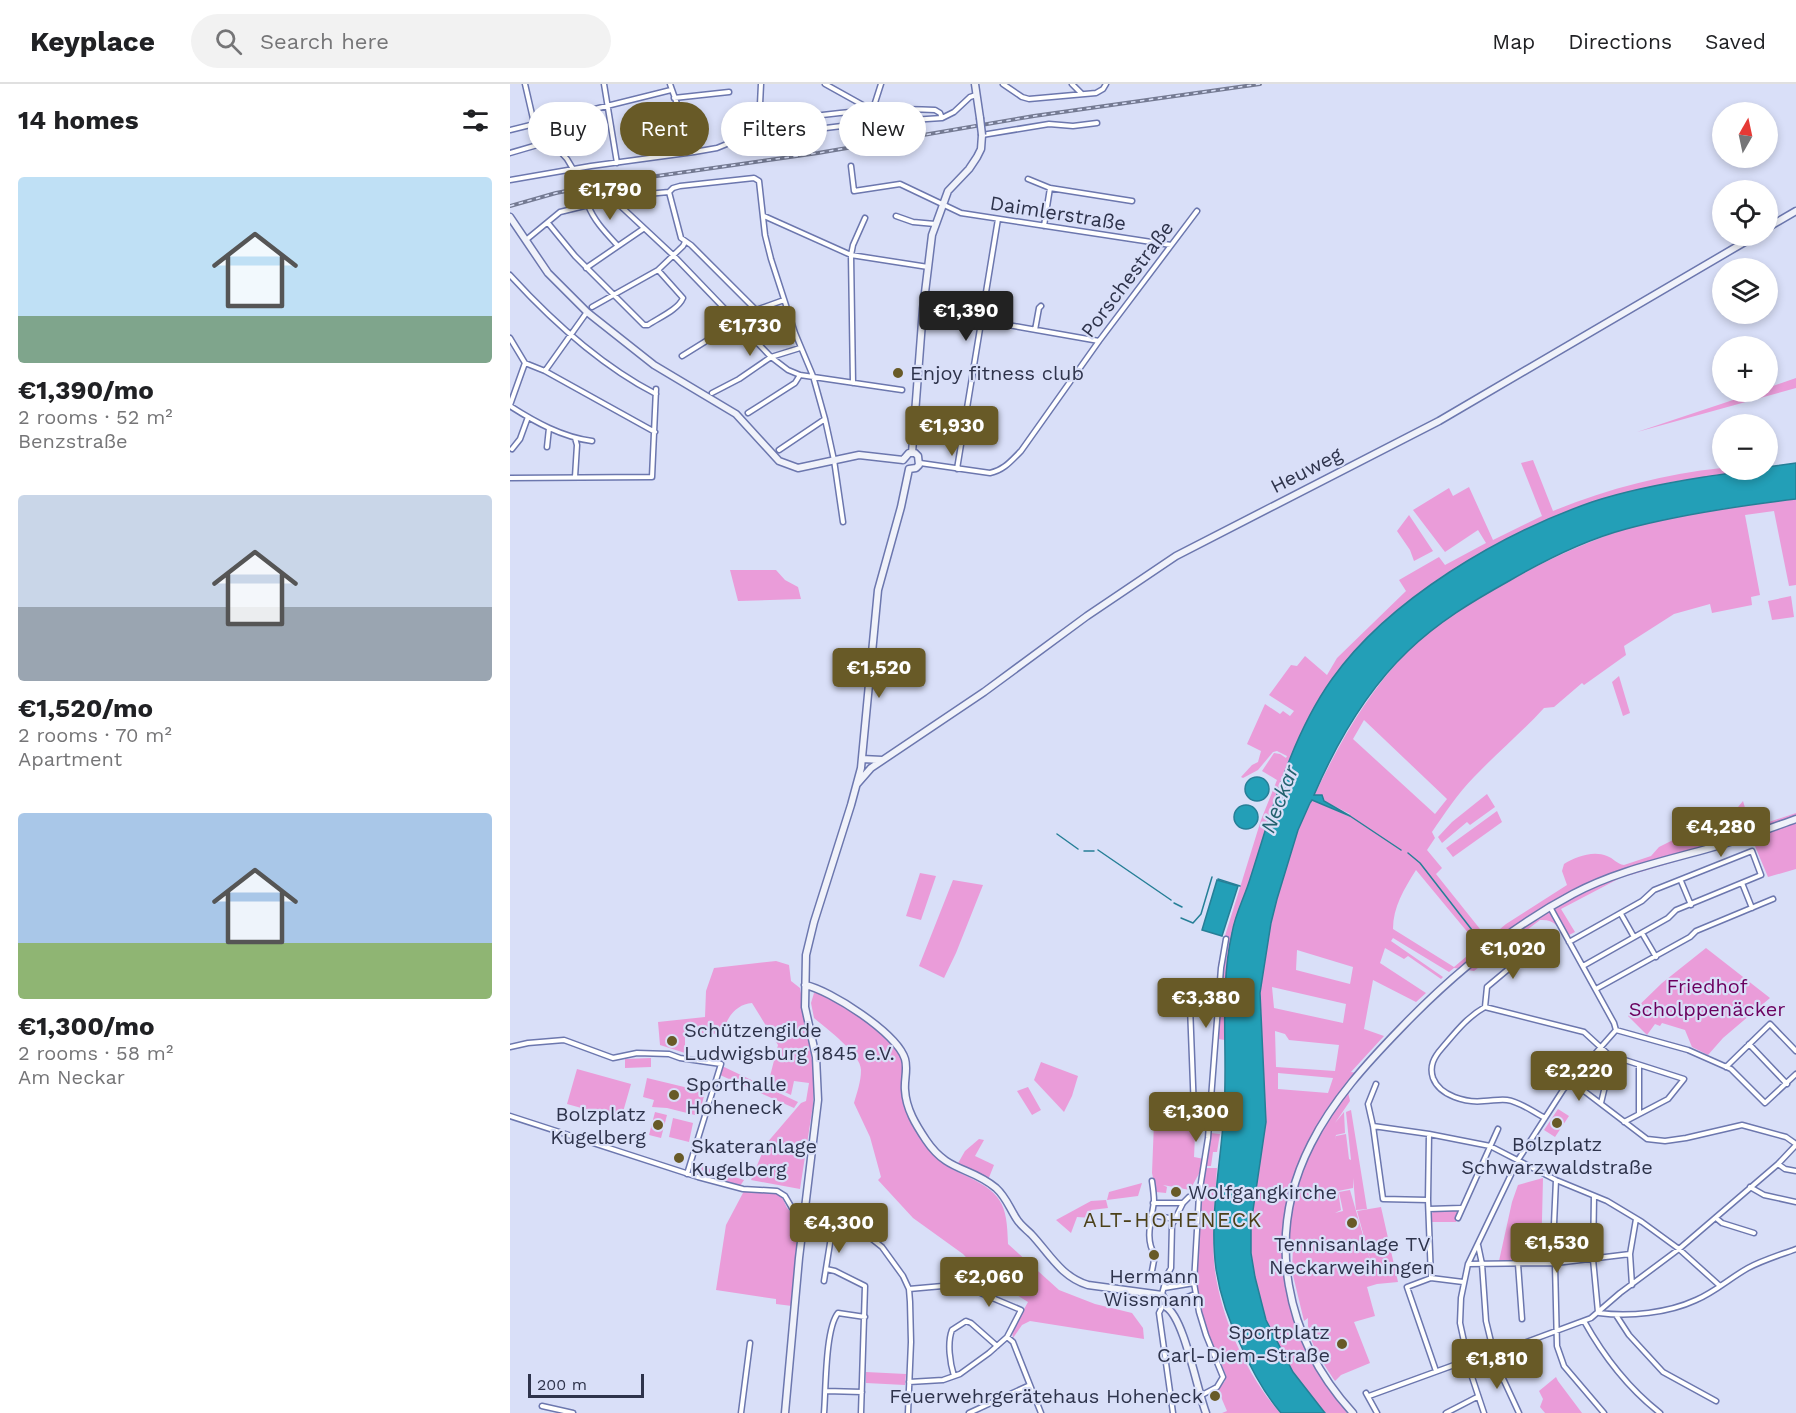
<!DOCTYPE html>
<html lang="en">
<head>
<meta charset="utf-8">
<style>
	body { margin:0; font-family:"Work Sans",sans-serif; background:#f2f2f2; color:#202124; height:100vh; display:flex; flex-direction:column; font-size:22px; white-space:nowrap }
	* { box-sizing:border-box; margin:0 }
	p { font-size:20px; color:#757577 }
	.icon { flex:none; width:33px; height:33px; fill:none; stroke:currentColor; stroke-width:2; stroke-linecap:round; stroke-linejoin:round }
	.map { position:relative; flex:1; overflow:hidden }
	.details { display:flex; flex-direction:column; background:#fff; width:510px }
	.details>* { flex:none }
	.guide { position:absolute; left:18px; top:18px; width:570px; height:54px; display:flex; gap:12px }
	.needle { width:39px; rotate:9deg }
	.fabs { position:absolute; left:1202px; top:18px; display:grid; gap:12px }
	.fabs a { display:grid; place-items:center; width:66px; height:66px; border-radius:50%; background:#fff; box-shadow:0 3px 9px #0003; font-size:30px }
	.scale { position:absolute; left:18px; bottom:15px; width:116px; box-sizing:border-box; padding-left:6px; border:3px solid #2e334b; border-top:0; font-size:16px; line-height:21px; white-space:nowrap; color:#2e334b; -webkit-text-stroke:4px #d9dff8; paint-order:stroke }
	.price { position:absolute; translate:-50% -51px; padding:0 14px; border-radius:6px; background:#685a27; color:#fff; font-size:20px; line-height:39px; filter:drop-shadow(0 2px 3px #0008) }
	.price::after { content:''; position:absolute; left:50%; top:36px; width:18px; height:14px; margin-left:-9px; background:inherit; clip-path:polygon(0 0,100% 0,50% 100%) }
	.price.active { background:#222; color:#fff }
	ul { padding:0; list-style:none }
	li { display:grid; align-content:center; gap:12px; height:318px; padding:0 18px }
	li span { display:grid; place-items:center; height:186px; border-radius:6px; color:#555 }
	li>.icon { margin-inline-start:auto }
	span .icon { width:108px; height:108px; fill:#fffc; stroke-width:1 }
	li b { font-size:26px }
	h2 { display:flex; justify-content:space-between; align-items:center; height:72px; padding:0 18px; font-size:26px }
	.tag { padding:0 21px; border-radius:27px; background:#fff; box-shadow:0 3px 9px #0003; font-size:21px; line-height:54px }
	.tag.active { background:#685a27; color:#fff }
	header { display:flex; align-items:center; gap:36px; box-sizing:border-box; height:84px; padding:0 30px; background:#fff; border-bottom:2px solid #e0e0e0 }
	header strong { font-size:28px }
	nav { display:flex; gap:33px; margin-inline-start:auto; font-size:21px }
	.search { width:420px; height:54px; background:#f2f2f2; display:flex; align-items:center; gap:15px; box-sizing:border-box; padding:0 21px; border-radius:33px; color:#757577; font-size:22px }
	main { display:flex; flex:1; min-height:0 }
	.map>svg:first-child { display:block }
	.green { fill:#ea9cd9; fill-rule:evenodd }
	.water { fill:#239fb7; stroke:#267f97; stroke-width:1.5 }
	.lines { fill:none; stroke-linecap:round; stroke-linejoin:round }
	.stream { stroke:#267f97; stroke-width:1.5 }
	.street-casing { stroke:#6c77ae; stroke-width:7 }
	.secondary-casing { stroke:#6c77ae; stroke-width:9 }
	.street { stroke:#fff; stroke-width:4 }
	.secondary { stroke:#f0f2fa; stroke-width:6 }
	.rail-casing { stroke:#747a92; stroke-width:4 }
	.rail { stroke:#d9dff8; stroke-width:1.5; stroke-dasharray:4.5; stroke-linecap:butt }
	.secondary-bridge-casing { stroke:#6c77ae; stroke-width:9; stroke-linecap:butt }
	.secondary-bridge { stroke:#f0f2fa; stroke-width:6 }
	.poi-dot { fill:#685a27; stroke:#d9dff8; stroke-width:2 }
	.labels { text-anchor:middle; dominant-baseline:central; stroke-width:4.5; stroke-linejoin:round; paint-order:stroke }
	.street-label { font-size:20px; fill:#2e334b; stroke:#d9dff8 }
	.poi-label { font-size:20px; fill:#2e334b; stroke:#d9dff8; text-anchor:start }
	.park-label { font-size:20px; fill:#6b005e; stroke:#d9dff8 }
	.water-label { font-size:21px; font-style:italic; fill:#23616e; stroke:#d9dff8 }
	.neighbourhood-label { font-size:21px; letter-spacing:1.5px; fill:#4c4119; stroke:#d9dff8 }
</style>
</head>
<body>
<header>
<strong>Keyplace</strong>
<div class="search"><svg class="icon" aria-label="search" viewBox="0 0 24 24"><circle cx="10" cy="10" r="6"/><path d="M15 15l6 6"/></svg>Search here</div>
<nav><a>Map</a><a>Directions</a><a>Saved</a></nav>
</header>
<main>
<section class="details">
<h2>14 homes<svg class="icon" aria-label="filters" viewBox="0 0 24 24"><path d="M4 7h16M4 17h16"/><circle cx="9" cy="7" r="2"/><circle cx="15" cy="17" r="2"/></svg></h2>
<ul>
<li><span style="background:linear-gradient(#bfe0f5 75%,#7fa58c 0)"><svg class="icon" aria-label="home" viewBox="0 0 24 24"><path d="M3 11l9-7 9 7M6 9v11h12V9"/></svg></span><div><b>€1,390/mo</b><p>2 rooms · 52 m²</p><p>Benzstraße</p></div></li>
<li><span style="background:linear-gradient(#c9d6e8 60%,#9aa5b1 0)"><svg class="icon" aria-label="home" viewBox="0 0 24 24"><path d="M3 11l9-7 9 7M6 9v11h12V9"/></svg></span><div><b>€1,520/mo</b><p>2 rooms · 70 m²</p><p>Apartment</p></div></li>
<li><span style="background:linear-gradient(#a9c7e8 70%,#8fb573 0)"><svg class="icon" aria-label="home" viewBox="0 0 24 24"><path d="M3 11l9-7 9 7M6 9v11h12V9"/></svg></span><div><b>€1,300/mo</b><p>2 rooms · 58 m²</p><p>Am Neckar</p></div></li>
</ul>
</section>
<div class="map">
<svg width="1286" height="1329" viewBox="0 0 1286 1329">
	<rect width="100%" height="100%" fill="#d9dff8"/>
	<path class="green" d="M1286 294V304L1127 348 1247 308H1257V304Z
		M1023 376 1043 427C1097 405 1154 390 1212 384V386H1243L1161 398 1113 410 1084 418 1025 441 934 491 907 511 857 553 806 620 765 713 740 796 722 847 717 882 715 956 708 955V882L714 855 751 736 767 696 752 687 764 669 770 670 776 674 777 672 767 667 763 668 748 686 733 694 731 693 742 681 748 678 751 667 737 660 755 620 770 630 773 627 780 632 784 627 759 611 781 581 787 582 795 572 817 591 827 574 896 507 889 496 929 473 935 481 976 459 968 446 935 468 903 426 939 404 943 412 959 403 983 456 1032 432 1011 379Z
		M1286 415V501L1279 502 1264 427 1235 431 1250 511 1241 513 1242 521 1202 529 1200 520 1164 530 1114 562 1116 571 1074 601 1072 599 1044 623 1034 624C1012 648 987 669 964 693 948 709 935 729 922 748L925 754 917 766 932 784 926 790 978 855 996 840 1057 801 1052 787 1054 780C1065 773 1083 766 1097 772 1103 774 1107 780 1114 781L1141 772 1149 763 1177 749 1181 760 1209 746 1233 717 1241 744 1286 729V785L1258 793 1242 755 1110 794 1051 825 1065 848 1055 853C1048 842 1044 835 1030 836L964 887 944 884 939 888 883 854 881 857 933 893 931 895 898 872 894 875 875 864 870 879 916 909 906 918 863 896 854 945 874 952 841 988 847 989 796 1065 787 1086 778 1119 773 1176 777 1208 788 1246 804 1282 837 1329H815L783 1288 756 1236 745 1193 741 1169V1140L756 1038 750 909 761 839 767 815 788 746 802 716 838 732 840 730 804 712C830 658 855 612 897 568 921 542 954 522 985 505 1025 482 1068 461 1112 446 1168 428 1228 422 1286 415ZM854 636 937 715 925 730 843 655ZM906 786 969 862 944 883 883 845C883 823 894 805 906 786ZM787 866 843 883 840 900 786 886ZM762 903 836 920 833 939 764 924ZM765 947 775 950 779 956 829 961 825 987 766 983ZM768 989 823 994 818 1009 768 1005Z
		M899 431 923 467 904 477 900 466 887 447Z
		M220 486H266L275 496 288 503 291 515 228 517Z
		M1281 512 1284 533 1262 536 1258 517Z
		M1109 592 1120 629 1113 632 1102 598Z
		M977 710 985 723 960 741 957 738 932 759 928 753 942 738Z
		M987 727 992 738 943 773 936 764Z
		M410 789 426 792 411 836 396 832Z
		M443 796 473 801 446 869 434 894 409 882Z
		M1196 864 1260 914 1213 954 1198 971 1182 963 1175 946 1152 939 1150 942 1145 940 1137 951 1118 932 1152 899Z
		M266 877 279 881 281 897 290 904 303 982 304 1000 303 1021 290 1105 241 1096 256 1060 291 1019 296 1017 299 999 284 997 281 1011 258 1000 268 961 242 919C226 920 215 935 213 950L175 949V969L150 961 148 938 195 933 196 907 204 884Z
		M308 908 316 911C338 926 373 944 389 966 402 984 392 1010 400 1029 405 1042 415 1057 423 1069 430 1079 441 1085 452 1090 492 1108 497 1119 498 1160L549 1206 585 1220 622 1229 633 1244 634 1255 520 1237 512 1241 503 1254 502 1247 518 1218 470 1188 453 1170 403 1134 368 1096 371 1093 360 1053 344 1019C347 1008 351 998 351 986 351 970 317 945 304 934L301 919 304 909Z
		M141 974V983L115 984V975Z
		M531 978 568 992 562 1012 554 1028 524 996Z
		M212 982 288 1018 284 1024 210 991Z
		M67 985 121 1000 111 1035 57 1020Z
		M137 994 195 1008 189 1032 157 1024 142 1023 144 1016 133 1013Z
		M518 1003 531 1026 522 1031 507 1007Z
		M838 1008 840 1017 825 1039 834 1028 835 1049 826 1051 825 1056 826 1052 836 1050 839 1075 841 1076 836 1028 841 1026 857 1125 846 1126 843 1094V1104L828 1107 831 1126 825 1129 833 1127 829 1108 840 1106 863 1186 847 1127 871 1123 888 1198 867 1200 857 1203 865 1232 844 1238 860 1279 831 1291 825 1297C813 1279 796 1256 798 1234L794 1237 782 1187 783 1162 779 1166C779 1100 801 1061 838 1008Z
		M1048 1025 1059 1032 1045 1053 1034 1046Z
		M145 1028 157 1031 151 1054 139 1051Z
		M163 1034 183 1039 179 1058 159 1053Z
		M644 1038 682 1040V1051L685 1052 684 1073 694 1075 692 1084 680 1106 653 1101 657 1103 656 1109 646 1108 642 1089Z
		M701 1049 710 1050 707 1068H703L701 1082H696Z
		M469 1055 474 1056 465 1072 484 1081 478 1096 447 1081 455 1067Z
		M182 1079 234 1096 230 1102 180 1088Z
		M695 1084H707C705 1118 701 1153 705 1187 712 1237 737 1291 770 1329H712L717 1327 708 1306 715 1297 716 1291C708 1270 696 1248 691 1226 681 1181 688 1130 695 1084Z
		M1033 1094 1031 1177H1014L1013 1168 1003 1167 1002 1176 989 1177 1002 1118 1008 1101Z
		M632 1099 628 1112 597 1116 599 1108Z
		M234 1107 265 1109 272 1113 277 1124 288 1135 282 1222 266 1220V1215L206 1206 216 1141Z
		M596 1116 598 1124 581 1126 582 1134 567 1133 561 1149 546 1136 581 1117Z
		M948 1126 946 1138H922V1129L924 1127Z
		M356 1288 396 1290 395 1301 356 1299Z
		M1046 1293 1048 1297 1072 1329H1035L1030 1323 1033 1315 1029 1307Z"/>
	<path class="water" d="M1286 379V415C1228 422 1172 430 1116 445 1075 456 1035 476 999 497 963 517 928 538 898 567 857 606 826 660 804 711H812L814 717 840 732 802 716 800 719 788 746 767 815 761 839 750 909 756 1038 741 1140V1169L745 1193 756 1236 783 1288 815 1329H771C755 1310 742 1287 732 1264 720 1240 710 1212 706 1185 699 1133 711 1079 714 1027 718 968 709 907 722 849 725 830 735 812 740 795 762 727 780 654 822 595 879 515 990 450 1082 418 1118 406 1156 399 1194 393 1215 390 1236 386 1257 386V383Z
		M735 705a12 12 0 1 1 24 0a12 12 0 1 1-24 0Z
		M724 733a12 12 0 1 1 24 0a12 12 0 1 1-24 0Z
		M707 796 728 802 712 852 692 846Z"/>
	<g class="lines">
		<path class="stream" d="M840 732 891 766
			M547 750 568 765
			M588 766 661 816
			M574 767H584
			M898 769 910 779 969 855
			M708 795 730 802
			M664 819 672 823
			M671 834 683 839 691 830 702 793"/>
		<defs>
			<path id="street" d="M15 0 24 39 57 75 63 85
				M94 0 107 79
				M160 0 184 68
				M251 0 249 41C308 30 365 23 425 26L430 29 432 34
				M315 0 360 25
				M493 0 512 13 519 15 586 9 593 5 596 0
				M562 0 571 9
				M164 14 219 8
				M363 25 371 0
				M0 46 161 6
				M472 51 539 40 563 42 587 39
				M0 69 41 57
				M341 82 344 107 390 100 451 129 661 161
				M518 95 540 104 622 117
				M0 96 81 82 184 68 207 64 229 55 259 51 356 39 432 34 444 28 460 13 466 11
				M159 108 163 104 170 102 244 94 249 97 255 151 261 175 285 249 303 292 315 335 324 376 333 438
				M159 108 171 154 181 161 246 226
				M103 115 164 172 261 273 278 286 290 291 392 306
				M78 121C84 137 96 149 108 162
				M254 132 341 171 418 183
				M386 132 403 138 425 140
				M38 139 65 172 134 241H138C148 234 168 226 173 214L148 186
				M534 142 540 104
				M16 156 50 128 115 112 159 108
				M76 184 133 145
				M0 191C42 237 90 281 146 310
				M82 223 148 186 173 162 175 158
				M470 236 589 257
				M525 246 529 224 531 222
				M0 254 15 279 35 287 145 348
				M172 272 246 226 274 216
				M35 287 77 228
				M343 299 341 171 343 161 355 134
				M202 309 229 295 261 273 290 264
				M0 321 15 279
				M0 322C25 338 52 353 82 357
				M238 329 285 299 290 291
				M65 354 67 361 65 393
				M37 363 39 344
				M2 365 10 355 18 333
				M269 366 315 335
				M410 379 480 389C494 386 501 377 511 367L589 257 687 127
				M447 385 488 135
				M0 394 142 393 146 305
				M1171 797 1181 821
				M1232 799 1242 824
				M1111 830 1124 853
				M1132 849 1146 873
				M1059 858 1132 817 1144 806 1242 767 1251 791 1166 826 1158 834 1073 882
				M1086 905 1180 853 1186 847 1263 815
				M680 922 684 1027 686 1032 699 1039
				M975 923 977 903 1002 882 1028 868
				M1106 946 1178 966 1221 985 1255 1019 1286 990
				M1239 960 1277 1000
				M0 963 18 959 54 956 103 974 127 969 159 970 170 974 211 980 177 1090
				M1129 982V1029
				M1216 983 1260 940 1286 967
				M1061 997 1137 1055 1155 1057 1176 1054 1232 1041 1276 1053 1286 1060
				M866 1000 858 1020 863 1042 873 1115 918 1116
				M1091 1019 1102 973
				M0 1032 188 1093 233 1105 267 1107 275 1112 282 1124 327 1133 348 1144 372 1163 393 1192 399 1205 400 1218 401 1258 398 1329
				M1035 1034C1023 1028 1011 1018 997 1016 989 1015 982 1017 974 1017 956 1019 930 1012 923 994 919 982 924 973 932 964 945 949 957 933 975 923L1074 948 1099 971 1174 995 1158 1015 1114 1038
				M863 1042 919 1050 980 1062 1046 1096 1097 1117 1132 1138 1169 1165 1210 1202
				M919 1050 918 1116 921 1194
				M1268 1080 1275 1085 1286 1087
				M1046 1096 1044 1140 1047 1262 1054 1282 1094 1329
				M642 1097C643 1104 644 1111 644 1117 642 1135 634 1155 645 1171L642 1187
				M1240 1103 1254 1111 1286 1118
				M1084 1112 1083 1175 1088 1228
				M643 1119H673
				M919 1125 951 1124
				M641 1131 665 1135
				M948 1134 988 1045
				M1206 1134 1212 1139 1244 1149
				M968 1161 972 1180 976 1237 984 1270 983 1273 1009 1329
				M958 1180 1046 1179 1120 1170
				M1008 1180 1012 1235
				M316 1185 325 1187 355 1202 351 1329
				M314 1197 321 1153
				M1122 1201 1120 1170 1126 1135
				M654 1204 684 1199
				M399 1205 444 1201 454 1202 511 1226 497 1253 479 1269 450 1290 433 1296 399 1298
				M652 1210 657 1191 661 1184 662 1141 673 1119 679 1113 689 1108
				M1089 1229C1120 1233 1158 1229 1186 1216 1205 1208 1220 1194 1238 1184 1253 1176 1270 1171 1286 1165
				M1106 1231 1119 1251 1153 1288 1206 1317
				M1074 1237C1094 1273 1118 1304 1150 1329
				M497 1253 503 1258 531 1329
				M984 1270 1081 1234 1110 1209 1169 1165 1268 1080 1286 1061
				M959 1283 978 1277 983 1273
				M926 1287 897 1203 921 1194 953 1198
				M444 1292C440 1279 437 1259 442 1246L456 1237 461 1239 487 1262
				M316 1307 352 1308
				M856 1309 867 1329
				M690 1312 707 1303 713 1293 696 1251 689 1228 684 1199 689 1111 698 1054 711 884 716 855
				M859 1312 958 1276
				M32 1322 63 1329
				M231 1329 240 1259
				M314 1329C316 1306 315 1245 328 1229L355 1233
				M459 1329 520 1301
				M663 1329 649 1229 652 1223 685 1210
				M936 1329 967 1313
				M974 1329 961 1290 950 1239 951 1214 958 1180 1008 1076 1053 1006 1106 946 1104 939 1040 823"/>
			<path id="secondary" d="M465 0 470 34
				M0 133 38 189 77 228 144 281 226 330 269 377 288 384 349 371 393 376
				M1257 144 1286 127
				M402 369 413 225 422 151 438 107 459 85 467 73 471 65 472 51
				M393 376 399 369H405L408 372 409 381 406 384 399 385
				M352 675 372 676
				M347 700 361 684 474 608 577 532 666 472 929 337 1245 152
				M295 901C320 906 387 949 395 975 398 985 394 996 395 1006 396 1025 406 1041 416 1056 438 1089 460 1082 486 1104 496 1113 499 1123 506 1134 510 1141 516 1145 521 1150 539 1169 551 1193 578 1201L652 1211 655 1216 656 1223C674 1233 687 1306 696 1329
				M275 1329 289 1174 308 1016 306 973 295 923 296 871 304 838 341 721 351 684 368 506 391 423 399 385
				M843 1329C775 1255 754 1152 801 1060 823 1016 857 979 892 943 942 891 999 844 1063 810 1106 787 1154 777 1200 764 1229 756 1258 745 1286 735"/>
		</defs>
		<use href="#street" class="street-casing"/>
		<use href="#secondary" class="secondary-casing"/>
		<use href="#street" class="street"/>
		<use href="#secondary" class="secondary"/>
		<defs>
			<path id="rail" d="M0 122 46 109 98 99 308 69 524 32 750 0"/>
		</defs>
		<use href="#rail" class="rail-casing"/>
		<use href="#rail" class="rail"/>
		<defs>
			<path id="secondary-bridge" d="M470 34 472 51"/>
		</defs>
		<use href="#secondary-bridge" class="secondary-bridge-casing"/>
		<use href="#secondary-bridge" class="secondary-bridge"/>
	</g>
	<g class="poi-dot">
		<circle cx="388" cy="289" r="6"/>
		<circle cx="162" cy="957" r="6"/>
		<circle cx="164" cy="1011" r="6"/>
		<circle cx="1047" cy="1039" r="6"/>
		<circle cx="148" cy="1041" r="6"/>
		<circle cx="169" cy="1074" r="6"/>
		<circle cx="666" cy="1108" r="6"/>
		<circle cx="842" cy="1139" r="6"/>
		<circle cx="644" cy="1171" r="6"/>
		<circle cx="832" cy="1260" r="6"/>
		<circle cx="705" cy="1312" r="6"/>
	</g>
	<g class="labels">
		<g class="street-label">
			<text transform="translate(548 129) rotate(9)">Daimlerstraße</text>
			<text transform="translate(617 195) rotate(-53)">Porschestraße</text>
			<text transform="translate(796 386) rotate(-27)">Heuweg</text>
		</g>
		<g class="poi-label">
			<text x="400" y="289">Enjoy fitness club</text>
			<text x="174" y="946">Schützengilde<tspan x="174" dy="23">Ludwigsburg 1845 e.V.</tspan></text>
			<text x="176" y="1000">Sporthalle<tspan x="176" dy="23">Hoheneck</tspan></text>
			<text x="136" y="1030" text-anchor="end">Bolzplatz<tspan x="136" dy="23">Kugelberg</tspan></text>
			<text x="1047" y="1060" text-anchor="middle">Bolzplatz<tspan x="1047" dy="23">Schwarzwaldstraße</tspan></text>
			<text x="181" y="1062">Skateranlage<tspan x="181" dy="23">Kugelberg</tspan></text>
			<text x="678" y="1108">Wolfgangkirche</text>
			<text x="842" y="1160" text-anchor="middle">Tennisanlage TV<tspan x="842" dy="23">Neckarweihingen</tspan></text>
			<text x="644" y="1192" text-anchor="middle">Hermann<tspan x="644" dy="23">Wissmann</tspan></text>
			<text x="820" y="1248" text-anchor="end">Sportplatz<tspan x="820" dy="23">Carl-Diem-Straße</tspan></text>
			<text x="693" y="1312" text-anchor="end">Feuerwehrgerätehaus Hoheneck</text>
		</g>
		<g class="park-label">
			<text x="1197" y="902">Friedhof<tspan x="1197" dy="23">Scholppenäcker</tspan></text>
		</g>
		<g class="water-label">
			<text transform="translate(769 715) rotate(-69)">Neckar</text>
		</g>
		<g class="neighbourhood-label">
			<text x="663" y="1135">ALT-HOHENECK</text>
		</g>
	</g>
</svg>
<div class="fabs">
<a><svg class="needle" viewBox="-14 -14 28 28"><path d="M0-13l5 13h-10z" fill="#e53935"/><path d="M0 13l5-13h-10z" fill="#757577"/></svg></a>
<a><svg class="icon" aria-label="locate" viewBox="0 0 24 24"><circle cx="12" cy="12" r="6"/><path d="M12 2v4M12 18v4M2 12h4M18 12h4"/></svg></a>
<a><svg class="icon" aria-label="layers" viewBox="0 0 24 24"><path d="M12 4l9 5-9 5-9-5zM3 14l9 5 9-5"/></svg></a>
<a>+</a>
<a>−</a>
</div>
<div class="scale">200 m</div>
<b class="price" style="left:100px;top:137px">€1,790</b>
<b class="price active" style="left:456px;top:258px">€1,390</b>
<b class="price" style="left:240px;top:273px">€1,730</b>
<b class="price" style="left:442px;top:373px">€1,930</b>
<b class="price" style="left:369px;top:615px">€1,520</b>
<b class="price" style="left:1211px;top:774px">€4,280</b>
<b class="price" style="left:1003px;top:896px">€1,020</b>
<b class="price" style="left:696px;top:945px">€3,380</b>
<b class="price" style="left:1069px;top:1018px">€2,220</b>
<b class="price" style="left:686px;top:1059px">€1,300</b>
<b class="price" style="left:329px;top:1170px">€4,300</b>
<b class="price" style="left:1047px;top:1190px">€1,530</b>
<b class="price" style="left:479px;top:1224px">€2,060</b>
<b class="price" style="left:987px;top:1306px">€1,810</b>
<div class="guide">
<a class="tag">Buy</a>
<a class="tag active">Rent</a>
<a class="tag">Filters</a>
<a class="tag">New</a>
</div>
</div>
</main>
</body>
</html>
